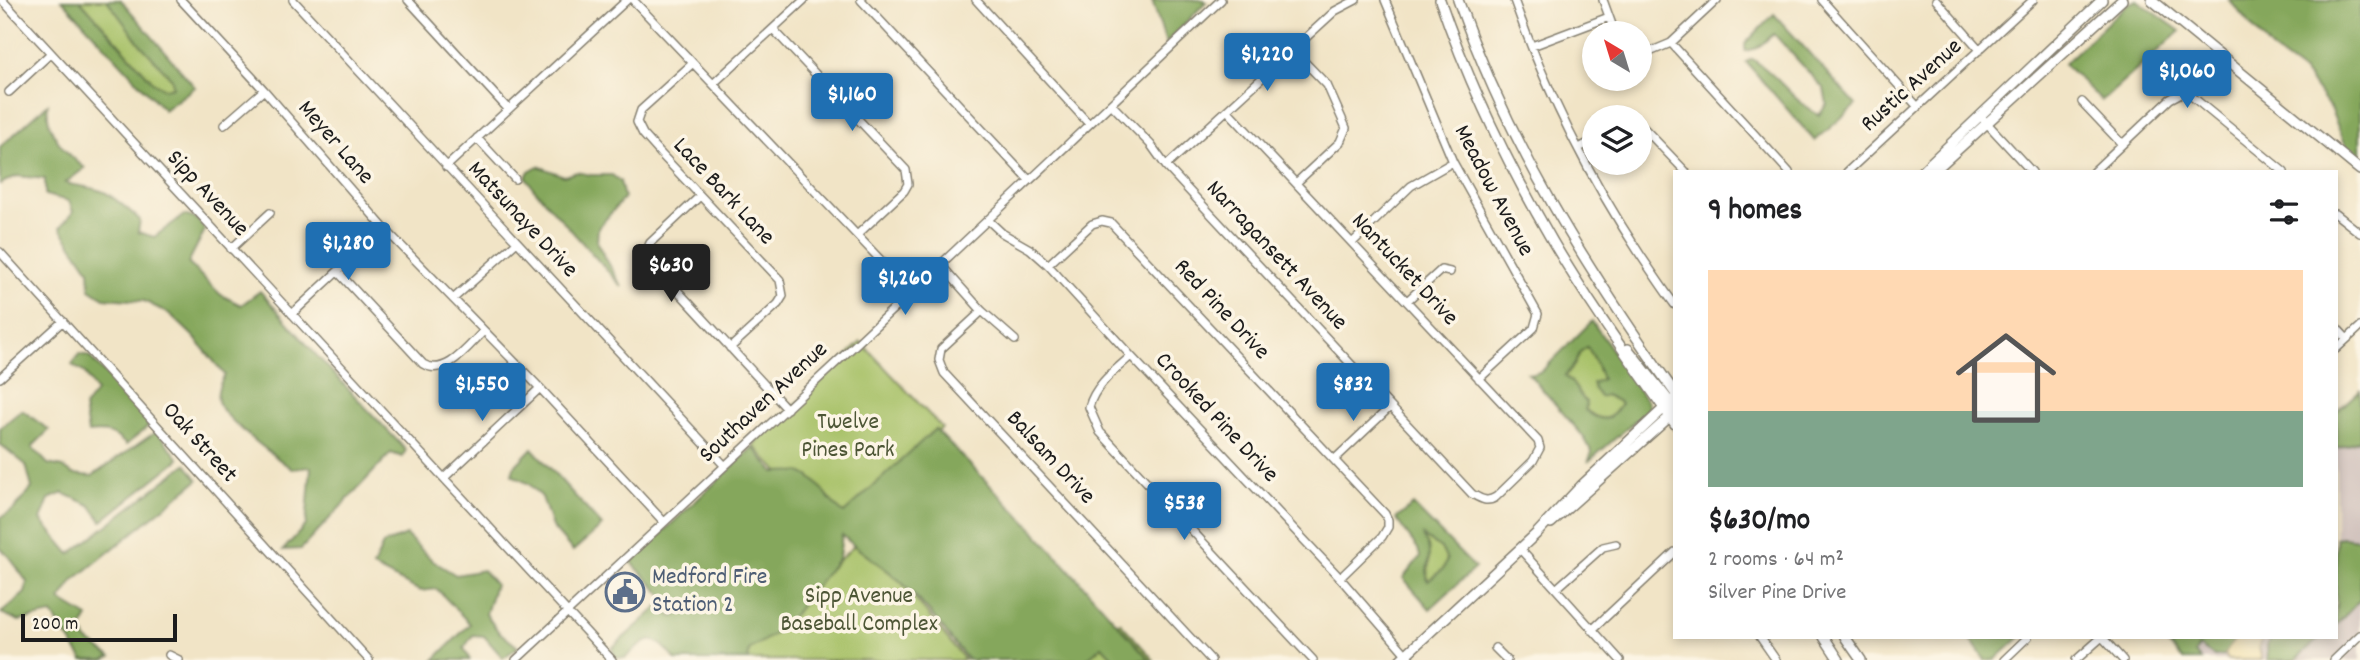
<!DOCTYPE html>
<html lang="en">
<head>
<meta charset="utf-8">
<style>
	body { margin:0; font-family:Dekko,sans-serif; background:#f2f2f2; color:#202124; height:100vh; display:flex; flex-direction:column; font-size:26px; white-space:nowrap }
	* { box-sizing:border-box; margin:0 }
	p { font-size:23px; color:#757577 }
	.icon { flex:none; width:38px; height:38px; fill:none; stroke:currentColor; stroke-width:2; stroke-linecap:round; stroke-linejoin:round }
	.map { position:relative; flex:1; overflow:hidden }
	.details { position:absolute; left:1673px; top:170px; width:665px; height:469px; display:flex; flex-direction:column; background:#fff; border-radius:0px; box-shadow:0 4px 10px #0003 }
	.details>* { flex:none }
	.needle { width:46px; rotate:322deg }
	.controls { position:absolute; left:1582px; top:21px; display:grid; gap:14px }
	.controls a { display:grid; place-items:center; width:70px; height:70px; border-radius:50%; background:#fff; box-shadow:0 4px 10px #0003; font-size:35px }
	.scale { position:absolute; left:21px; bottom:18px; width:156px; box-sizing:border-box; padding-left:7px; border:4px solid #1c1c1c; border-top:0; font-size:19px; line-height:24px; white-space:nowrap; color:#1c1c1c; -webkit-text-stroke:5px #fcf5e5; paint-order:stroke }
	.price { position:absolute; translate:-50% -60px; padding:0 16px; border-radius:7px; background:#1f6fb2; color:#fff; font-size:23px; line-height:46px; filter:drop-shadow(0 2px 4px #0008) }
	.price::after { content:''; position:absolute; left:50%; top:42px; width:21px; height:16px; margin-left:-10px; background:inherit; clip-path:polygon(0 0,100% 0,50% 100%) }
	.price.current { background:#222; color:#fff }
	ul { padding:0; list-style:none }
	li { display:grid; align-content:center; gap:14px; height:371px; padding:0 35px }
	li+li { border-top:2px solid #e0e0e0 }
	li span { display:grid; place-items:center; height:217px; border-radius:0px; color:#555 }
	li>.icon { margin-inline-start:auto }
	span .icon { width:126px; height:126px; fill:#fffc; stroke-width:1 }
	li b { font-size:30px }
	h2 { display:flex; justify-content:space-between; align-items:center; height:84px; padding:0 35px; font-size:30px }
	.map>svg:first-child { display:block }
	.industrial { fill:#cfc0bb }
	.green { fill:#a7c167; stroke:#626e42; stroke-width:2 }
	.forest { fill:#85a75c; stroke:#50623c; stroke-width:2; fill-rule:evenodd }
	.sand { fill:#eeda9e; stroke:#857b5d; stroke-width:2 }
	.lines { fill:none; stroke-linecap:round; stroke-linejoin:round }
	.minor-casing { stroke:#868071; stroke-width:10 }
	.major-casing { stroke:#868071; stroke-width:12 }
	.minor { stroke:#fff; stroke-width:7 }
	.major { stroke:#fff; stroke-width:9 }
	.labels { text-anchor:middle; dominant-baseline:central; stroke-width:7; stroke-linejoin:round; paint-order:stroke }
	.street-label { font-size:24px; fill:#1c1c1c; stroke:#fcf5e5 }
	.park-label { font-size:24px; fill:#4d5636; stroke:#fcf5e5 }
	.service-label { font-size:24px; fill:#4e5e75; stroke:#fcf5e5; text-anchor:start }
</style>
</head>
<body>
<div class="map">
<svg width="2360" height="660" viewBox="0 0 2360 660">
	<rect width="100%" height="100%" fill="#fcf5e5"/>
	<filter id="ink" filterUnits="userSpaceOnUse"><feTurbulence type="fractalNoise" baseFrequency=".0143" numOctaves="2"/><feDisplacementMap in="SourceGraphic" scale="14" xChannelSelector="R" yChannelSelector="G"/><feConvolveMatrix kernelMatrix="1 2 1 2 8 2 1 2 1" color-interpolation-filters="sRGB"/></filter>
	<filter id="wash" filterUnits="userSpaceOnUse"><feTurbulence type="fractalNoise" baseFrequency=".00686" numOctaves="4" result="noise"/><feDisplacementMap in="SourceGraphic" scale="28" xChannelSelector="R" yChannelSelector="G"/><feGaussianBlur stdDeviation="1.57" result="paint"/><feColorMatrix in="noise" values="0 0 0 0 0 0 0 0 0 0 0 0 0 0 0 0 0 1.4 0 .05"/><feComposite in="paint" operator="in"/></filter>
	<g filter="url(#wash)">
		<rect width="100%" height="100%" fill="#f1e4c6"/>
		<path class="industrial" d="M2360 393V660H2190L2168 637H2336V415Z"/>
		<path class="green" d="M80 0H107L141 45 172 79 173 87 165 90 153 82Z
			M861 342 942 428 834 531 753 445Z
			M1587 347 1601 372 1602 379 1598 382 1606 395 1621 403C1611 423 1600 422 1585 409L1586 402C1578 394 1574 382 1565 376L1575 364 1580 352Z
			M1416 524 1423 526V536L1441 548 1447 560 1443 569 1428 582C1426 574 1428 572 1429 564 1430 552 1421 535 1416 524Z
			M864 536 965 660H735Z
			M1120 622 1154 660H1079Z"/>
		<path class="forest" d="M62 0H80L153 82 165 89 173 87 172 79 141 45 107 0H121L195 87 164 110Z
			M1152 0H1204L1206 2 1166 43Z
			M2137 0 2180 31 2102 101 2064 64 2127 4Z
			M2229 0H2360V162L2349 153 2330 108 2304 73 2271 49Z
			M1774 14 1856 105 1815 141 1746 62 1752 59C1778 74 1793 102 1819 115L1827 104 1824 89 1774 34 1757 48 1745 51V44Z
			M48 104C44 132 65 153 85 168L65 183C77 186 93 187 104 192 111 195 134 214 140 220L138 232 154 237 184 215 197 219 205 230 188 263 221 295 241 305 260 291 318 357 406 450 402 457 391 453 301 549 283 550 306 525 311 467 292 469C277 458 222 418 218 401 216 391 220 383 225 375L194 337 170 314 144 301 104 298 90 289 89 270 60 228 73 212 69 201 45 195V179L17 176 0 184V147Z
			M538 166 564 176 577 172 591 175H612L620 181 624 198 598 228 597 243 622 287 533 188 526 177 529 171Z
			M1592 321 1648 403 1649 409 1588 462 1592 452 1583 436 1528 373 1534 374 1542 371ZM1587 347 1592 354 1602 379 1593 383 1594 389 1600 397 1606 395 1621 403C1611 423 1600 422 1585 410L1586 402C1578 394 1574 382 1565 376L1575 364 1580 352Z
			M79 354 89 356 151 424 126 445C114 432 105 431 88 433L84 407 96 392 85 373 72 365Z
			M2360 390V440L2336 448V412Z
			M22 410 49 430 32 447 48 464 63 467 73 474 92 476 157 431 179 459 102 521 90 505 63 493 49 499 41 520 70 554 186 464 198 480 74 580 60 600 88 617 81 629 87 640 111 657 104 660H83L52 614 19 621 1 613 25 593 27 582 10 558 0 548V518L13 510 32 488 26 465 0 444V428Z
			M935 429 1032 528 1150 660H1115L1102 646 1086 660H968C947 634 926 605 901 582 882 564 860 553 842 535L839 557 797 611 777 632 749 650 748 657 751 660H676C653 633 651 636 625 658L615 657 612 648 659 606 673 617 679 613 631 562 753 447 774 472C783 472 796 470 803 473 820 480 828 503 844 513Z
			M532 448 602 526 573 551 552 527 542 497 529 484 512 475 514 467Z
			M1413 505 1475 568 1430 609 1403 578 1420 557 1418 549 1396 519ZM1423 536 1441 548 1447 560 1443 569 1428 581C1424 570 1432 558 1428 546 1427 543 1424 540 1423 536Z
			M406 535 433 561 456 575 483 570 495 584 486 614 498 631 518 647 503 658 484 636 473 635 464 648 470 660H434L470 624 437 589 420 591 373 567 383 544Z
			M2342 537 2360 539V600L2336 625V539Z
			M1969 637H2020L1995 660H1985Z
			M2161 637H2236L2225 655 2214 656 2199 646 2195 653 2201 660H2183Z
			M2275 637H2321L2295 660H2268L2267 643Z"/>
		<path class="sand" d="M2236 637H2262L2259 647 2262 660H2228L2225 654Z"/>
	</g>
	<g filter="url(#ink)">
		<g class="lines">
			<defs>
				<path id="minor" d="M2 0 612 660
					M181 0 264 90 384 228 540 388 664 522
					M293 0 724 465
					M408 0 508 109
					M633 0 911 292
					M861 0 1029 180
					M976 0 1089 124
					M1385 0 1453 162 1538 314 1534 328 1479 379
					M1514 0C1545 89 1589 177 1641 256 1652 272 1663 289 1675 305
					M1603 0 1615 33
					M1822 0 1917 106
					M1936 0 1980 50
					M773 29 906 170 908 184 904 191 857 235
					M1671 43 1789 172
					M1532 46 1609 17
					M1293 50 1327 85 1346 128 1340 142 1296 183
					M1640 56 1671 43 1717 0
					M693 63 641 110 637 122 643 134 660 153 780 280 783 296 778 304 730 348
					M713 84 804 0
					M9 92 51 53
					M2082 102 2121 143
					M1111 104 1151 145 1166 166 1472 494C1481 499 1487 503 1496 497L1533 461 1540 448 1538 441 1227 110
					M1983 119 2032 172
					M1640 124 1686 172
					M224 125 264 90
					M477 138 515 179
					M1579 148 1594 140
					M1166 166 1335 11 1356 0
					M446 167 627 0
					M1847 172 2033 0
					M2093 172 2170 99 2183 92 2189 94 2284 172
					M700 196 650 243C645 252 648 257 654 265L787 409
					M2336 214 2360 233
					M988 220 1002 233 1030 249 1048 265 1131 356 1340 578 1411 660
					M1352 243 1411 186 1453 162
					M231 249 270 213
					M0 252 369 660
					M941 265 982 311 1015 340
					M1048 265 1092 224 1102 221 1111 223 1385 514 1388 520V527L1382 537 1340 578
					M338 272 423 364C446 378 469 345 484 331
					M453 299 517 242
					M1407 301 1441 270 1450 272
					M982 311 941 349 939 360 944 373 1211 660
					M292 314 384 228
					M2336 327 2347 339
					M2336 349 2360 327
					M1131 356C1114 371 1095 385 1089 407L1100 432 1313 660
					M0 378 63 321
					M1335 459 1390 407
					M444 478 540 388
					M1520 549 1620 660
					M1556 589 1603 547 1616 544
					M1592 630 1675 552
					M1760 637 1776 660
					M2102 637 2123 660
					M1495 648 1507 660
					M169 655 179 660
					M516 660 854 346 1221 0
					M2004 660 2028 637
					M2076 660 2102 637
					M2334 660 2360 635"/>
				<path id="major" d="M1440 0C1469 84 1508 165 1553 242 1590 305 1633 364 1675 424
					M1458 0C1510 147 1586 267 1675 393
					M2152 0 2360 170
					M1921 172 2102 0
					M1933 172 2122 0
					M1628 349 1674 407
					M1551 523 1675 412
					M1824 637 1839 660
					M1845 637 1861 660
					M1400 660 1536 534 1581 486 1675 398"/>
			</defs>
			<use href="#minor" class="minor-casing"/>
			<use href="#major" class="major-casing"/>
			<use href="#minor" class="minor"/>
			<use href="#major" class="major"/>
		</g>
	</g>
	<defs>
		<symbol id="civic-ring" viewBox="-11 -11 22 22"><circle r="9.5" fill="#fcf5e5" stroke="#5c6f8a" stroke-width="1.5"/><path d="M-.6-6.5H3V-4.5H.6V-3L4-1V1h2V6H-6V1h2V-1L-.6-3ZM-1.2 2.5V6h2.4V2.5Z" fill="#5c6f8a"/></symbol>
	</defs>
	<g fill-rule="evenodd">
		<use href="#civic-ring" x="603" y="570" width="44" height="44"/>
	</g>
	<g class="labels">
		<g class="street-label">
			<text transform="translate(1912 86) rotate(-42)">Rustic Avenue</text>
			<text transform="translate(335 143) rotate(49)">Meyer Lane</text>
			<text transform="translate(1493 191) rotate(62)">Meadow Avenue</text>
			<text transform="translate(723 192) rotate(47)">Lace Bark Lane</text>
			<text transform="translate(207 194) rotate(47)">Sipp Avenue</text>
			<text transform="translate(522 220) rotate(47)">Matsunaye Drive</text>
			<text transform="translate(1276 256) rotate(47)">Narragansett Avenue</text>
			<text transform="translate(1404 270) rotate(47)">Nantucket Drive</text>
			<text transform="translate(1221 310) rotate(47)">Red Pine Drive</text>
			<text transform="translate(764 403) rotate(-43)">Southaven Avenue</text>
			<text transform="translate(1216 418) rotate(47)">Crooked Pine Drive</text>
			<text transform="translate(199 443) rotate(48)">Oak Street</text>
			<text transform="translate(1050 458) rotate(47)">Balsam Drive</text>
		</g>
		<g class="park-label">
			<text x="848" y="423">Twelve<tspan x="848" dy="28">Pines Park</tspan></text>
			<text x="859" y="597">Sipp Avenue<tspan x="859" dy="28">Baseball Complex</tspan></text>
		</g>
		<g class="service-label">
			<text x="652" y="578">Medford Fire<tspan x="652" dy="28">Station 2</tspan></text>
		</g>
	</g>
</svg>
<div class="controls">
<a><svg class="needle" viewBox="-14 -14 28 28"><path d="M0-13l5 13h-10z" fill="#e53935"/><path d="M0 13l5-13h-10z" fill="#757577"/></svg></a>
<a><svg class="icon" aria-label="layers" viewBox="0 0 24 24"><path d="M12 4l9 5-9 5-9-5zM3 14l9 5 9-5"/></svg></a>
</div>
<div class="scale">200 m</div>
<b class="price" style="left:1267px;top:93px">$1,220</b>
<b class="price" style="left:2187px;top:110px">$1,060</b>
<b class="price" style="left:852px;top:133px">$1,160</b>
<b class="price" style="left:348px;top:282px">$1,280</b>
<b class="price current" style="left:671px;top:304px">$630</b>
<b class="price" style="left:905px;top:317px">$1,260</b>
<b class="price" style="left:482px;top:423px">$1,550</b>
<b class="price" style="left:1353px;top:423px">$832</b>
<b class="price" style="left:1184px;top:542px">$538</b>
<section class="details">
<h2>9 homes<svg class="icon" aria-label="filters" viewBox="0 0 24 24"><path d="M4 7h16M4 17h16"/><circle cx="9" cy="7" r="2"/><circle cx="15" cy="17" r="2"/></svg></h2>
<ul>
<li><span style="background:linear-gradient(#ffd9b3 65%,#7fa58c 0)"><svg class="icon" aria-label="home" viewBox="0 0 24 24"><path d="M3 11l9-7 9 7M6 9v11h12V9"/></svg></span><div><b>$630/mo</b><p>2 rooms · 64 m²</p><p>Silver Pine Drive</p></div></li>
</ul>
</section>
</div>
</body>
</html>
